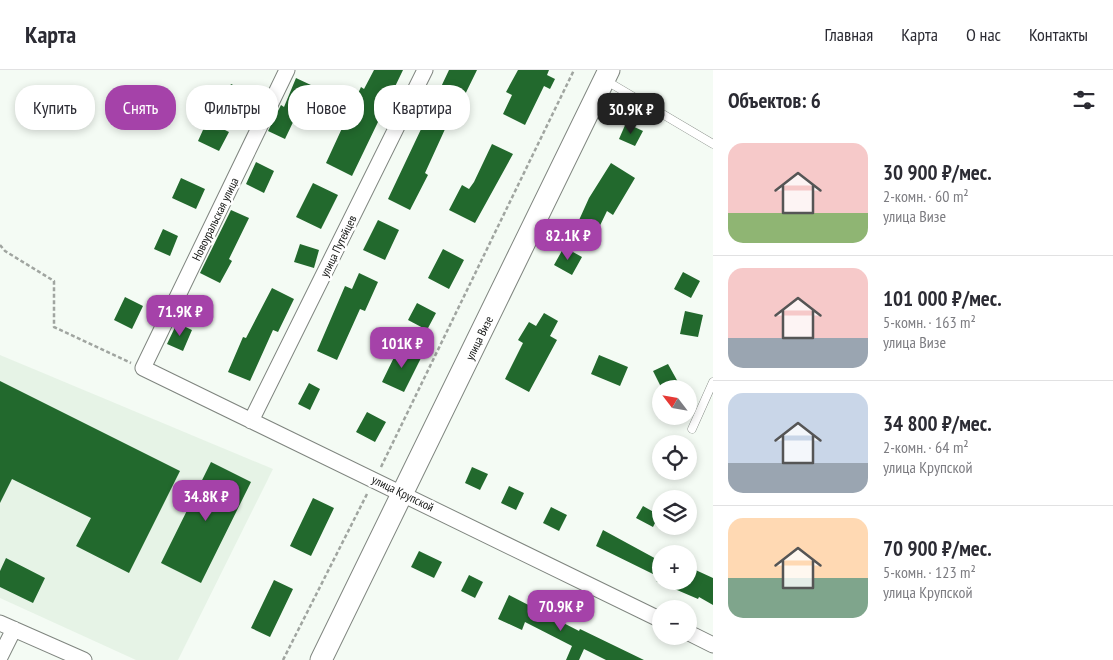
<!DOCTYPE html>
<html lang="ru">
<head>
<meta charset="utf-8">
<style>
	body { margin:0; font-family:"PT Sans Narrow",sans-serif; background:#f7f7f7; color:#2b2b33; height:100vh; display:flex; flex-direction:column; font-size:19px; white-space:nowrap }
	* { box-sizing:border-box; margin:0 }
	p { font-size:16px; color:#7c7c81 }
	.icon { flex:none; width:28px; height:28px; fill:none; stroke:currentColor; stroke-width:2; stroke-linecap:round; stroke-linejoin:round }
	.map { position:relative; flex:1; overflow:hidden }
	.panel { display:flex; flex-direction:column; background:#fff; width:400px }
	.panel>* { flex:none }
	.hud { position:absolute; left:15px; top:15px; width:475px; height:45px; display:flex; gap:10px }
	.needle { width:32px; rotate:301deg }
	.fabs { position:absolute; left:652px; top:310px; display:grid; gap:10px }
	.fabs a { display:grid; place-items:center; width:45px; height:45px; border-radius:50%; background:#fff; box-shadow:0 2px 8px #0003; font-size:25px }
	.price { position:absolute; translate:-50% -42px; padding:0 11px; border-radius:10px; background:#a542a9; color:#fff; font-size:16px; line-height:32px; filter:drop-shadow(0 1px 2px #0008) }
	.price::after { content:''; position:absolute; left:50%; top:30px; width:15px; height:11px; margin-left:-8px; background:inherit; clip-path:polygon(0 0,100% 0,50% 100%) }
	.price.current { background:#222; color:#fff }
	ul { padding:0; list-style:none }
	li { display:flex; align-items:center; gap:15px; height:125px; padding:0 15px }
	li+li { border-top:1px solid #e1e1e2 }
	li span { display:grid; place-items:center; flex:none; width:140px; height:100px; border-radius:15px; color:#555 }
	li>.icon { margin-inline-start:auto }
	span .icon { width:60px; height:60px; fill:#fffc; stroke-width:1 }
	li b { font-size:21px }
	h2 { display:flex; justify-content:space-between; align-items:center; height:60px; padding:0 15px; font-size:21px }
	.pill { padding:0 18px; border-radius:20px; background:#fff; box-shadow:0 2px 8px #0003; font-size:18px; line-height:45px }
	.pill.current { background:#a542a9; color:#fff }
	header { display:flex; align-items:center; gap:30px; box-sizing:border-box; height:70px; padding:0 25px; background:#fff; border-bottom:1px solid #e1e1e2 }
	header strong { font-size:24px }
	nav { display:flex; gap:28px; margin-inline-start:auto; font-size:18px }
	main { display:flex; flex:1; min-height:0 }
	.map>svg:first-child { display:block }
	.built { fill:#e6f3e6 }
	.building { fill:#22692d }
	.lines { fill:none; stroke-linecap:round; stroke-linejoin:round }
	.lane-casing { stroke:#7f857f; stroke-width:9 }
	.street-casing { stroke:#7f857f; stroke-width:17 }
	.secondary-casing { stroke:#7f857f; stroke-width:23 }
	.path { stroke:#a0a5a0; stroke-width:2.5; stroke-dasharray:4 2.5; stroke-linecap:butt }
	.lane { stroke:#fff; stroke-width:8 }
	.street { stroke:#fff; stroke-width:15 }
	.secondary { stroke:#fff; stroke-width:21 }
	.labels { text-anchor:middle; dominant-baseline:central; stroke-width:5; stroke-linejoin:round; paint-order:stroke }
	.street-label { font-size:12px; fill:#121412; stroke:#fff }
</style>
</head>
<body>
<header>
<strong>Карта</strong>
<nav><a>Главная</a><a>Карта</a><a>О нас</a><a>Контакты</a></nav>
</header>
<main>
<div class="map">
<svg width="713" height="590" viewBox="0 0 713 590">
	<rect width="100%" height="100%" fill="#f4fbf4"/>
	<path class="built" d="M0 285 273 399 178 590H136L0 528Z"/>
	<path class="building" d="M374 0H403L352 106 326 93 361 17 364 19Z
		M449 0H477L454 47 451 46 425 103 428 105 410 140 388 129Z
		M518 0H549L547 5 555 9 550 19 544 16 525 55 503 44 512 25 506 22Z
		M296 8 313 16 308 28 305 27 285 69 268 61 281 35 284 37Z
		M231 14 252 24 244 39 224 30Z
		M207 51 229 62 219 81 198 71Z
		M626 53 643 61 635 76 619 69Z
		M492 74 513 84 475 153 449 140 462 115 469 119 474 112Z
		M256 92 274 101 264 123 246 114Z
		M611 93 635 108 613 145 607 141 594 168 575 159 589 128Z
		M181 108 205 119 196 139 172 128Z
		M313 113 338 125 321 159 296 147Z
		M231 140 249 148 229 189 232 191 220 213 200 203Z
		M378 150 399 160 385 190 363 180Z
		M163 159 178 166 170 186 154 179Z
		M300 174 319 180 314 198 294 192Z
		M564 177 582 187 572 205 554 195Z
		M443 179 464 190 449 219 428 208Z
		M683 202 700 211 691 228 674 219Z
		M359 203 378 212 365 241 360 239 337 290 317 281 345 216 352 219Z
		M272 218 294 229 278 262 273 260 250 311 228 302 243 267 246 268Z
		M125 227 143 236 132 259 114 250Z
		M417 233 436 243 427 260 408 250Z
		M685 241 703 245 698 267 680 264Z
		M544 243 558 251 550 266 557 270 529 322 505 309 523 273 518 270 529 252 536 256Z
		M177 253 192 260 183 281 167 274Z
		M400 275 422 286 404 322 382 312Z
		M599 285 628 297 620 316 591 304Z
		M668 294 678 312 662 319 653 301Z
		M0 311 180 401 129 503 76 476 91 448 12 409 0 433Z
		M309 313 320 319 310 340 298 334Z
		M367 342 386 352 375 372 356 362Z
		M211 392 251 412 201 513 161 493Z
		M472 397 488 404 480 420 465 413Z
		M509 416 524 423 516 440 501 433Z
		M313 428 334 438 311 486 290 476Z
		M643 436 659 445 653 457 636 448Z
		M551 437 567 445 559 461 543 453Z
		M603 460 660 491 653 504 596 476Z
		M419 481 442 492 434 508 411 497Z
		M6 488 45 508 33 533 0 517V501Z
		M689 497 713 508V535L699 527 698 529 656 511H689Z
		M469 505 483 512 475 528 461 521Z
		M274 510 293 519 270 567 251 558Z
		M509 525 579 561 580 559 644 590H606L584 579 579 590H566L572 576 525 552 522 560 498 549Z"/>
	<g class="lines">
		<defs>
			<path id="lane" d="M605 10 713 74
				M692 359 713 312"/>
			<path id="street" d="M287 0 143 298 661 550
				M251 351 425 0
				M0 553 84 590
				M689 563 713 575
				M0 587 14 559"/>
			<path id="secondary" d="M321 590 609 0"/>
		</defs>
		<use href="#lane" class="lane-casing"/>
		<use href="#street" class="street-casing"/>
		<use href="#secondary" class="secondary-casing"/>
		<path class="path" d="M0 175 5 181 54 211V257L131 293
			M381 397 574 0
			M283 590 367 424"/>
		<use href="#lane" class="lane"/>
		<use href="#street" class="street"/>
		<use href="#secondary" class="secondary"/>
	</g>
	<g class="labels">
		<g class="street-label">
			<text transform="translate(215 149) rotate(-64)">Новоуральская улица</text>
			<text transform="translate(338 176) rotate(-64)">улица Путейцев</text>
			<text transform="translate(479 268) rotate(-64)">улица Визе</text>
			<text transform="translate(403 423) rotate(26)">улица Крупской</text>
		</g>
	</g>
</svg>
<div class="fabs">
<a><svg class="needle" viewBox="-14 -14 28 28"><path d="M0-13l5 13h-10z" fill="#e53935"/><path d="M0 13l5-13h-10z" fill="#7c7c81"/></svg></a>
<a><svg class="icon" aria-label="locate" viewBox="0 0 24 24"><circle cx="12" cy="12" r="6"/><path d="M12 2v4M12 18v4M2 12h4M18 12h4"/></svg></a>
<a><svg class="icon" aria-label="layers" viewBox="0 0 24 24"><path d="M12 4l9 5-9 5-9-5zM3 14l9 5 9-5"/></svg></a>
<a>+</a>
<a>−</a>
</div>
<b class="price current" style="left:631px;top:65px">30.9K ₽</b>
<b class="price" style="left:568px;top:191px">82.1K ₽</b>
<b class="price" style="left:180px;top:267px">71.9K ₽</b>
<b class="price" style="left:402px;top:299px">101K ₽</b>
<b class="price" style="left:206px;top:452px">34.8K ₽</b>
<b class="price" style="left:561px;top:562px">70.9K ₽</b>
<div class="hud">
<a class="pill">Купить</a>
<a class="pill current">Снять</a>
<a class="pill">Фильтры</a>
<a class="pill">Новое</a>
<a class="pill">Квартира</a>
</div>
</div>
<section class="panel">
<h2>Объектов: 6<svg class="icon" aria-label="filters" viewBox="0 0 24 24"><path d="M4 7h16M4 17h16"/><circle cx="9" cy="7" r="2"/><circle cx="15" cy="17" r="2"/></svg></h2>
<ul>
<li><span style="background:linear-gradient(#f6c9c9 70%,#8fb573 0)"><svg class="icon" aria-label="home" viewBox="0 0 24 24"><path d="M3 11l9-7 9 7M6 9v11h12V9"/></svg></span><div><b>30 900 ₽/мес.</b><p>2-комн. · 60 m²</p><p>улица Визе</p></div></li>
<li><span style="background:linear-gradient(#f6c9c9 70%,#9aa5b1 0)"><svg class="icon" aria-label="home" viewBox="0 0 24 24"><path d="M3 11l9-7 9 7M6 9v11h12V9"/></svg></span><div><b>101 000 ₽/мес.</b><p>5-комн. · 163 m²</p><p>улица Визе</p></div></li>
<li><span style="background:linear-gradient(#c9d6e8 70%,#9aa5b1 0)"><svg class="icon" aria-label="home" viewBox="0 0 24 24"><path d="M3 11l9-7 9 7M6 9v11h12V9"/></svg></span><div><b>34 800 ₽/мес.</b><p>2-комн. · 64 m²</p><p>улица Крупской</p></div></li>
<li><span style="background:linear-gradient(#ffd9b3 60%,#7fa58c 0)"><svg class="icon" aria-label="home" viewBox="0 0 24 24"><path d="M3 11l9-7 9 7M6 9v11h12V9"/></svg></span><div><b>70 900 ₽/мес.</b><p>5-комн. · 123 m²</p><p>улица Крупской</p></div></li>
</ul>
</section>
</main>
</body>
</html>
